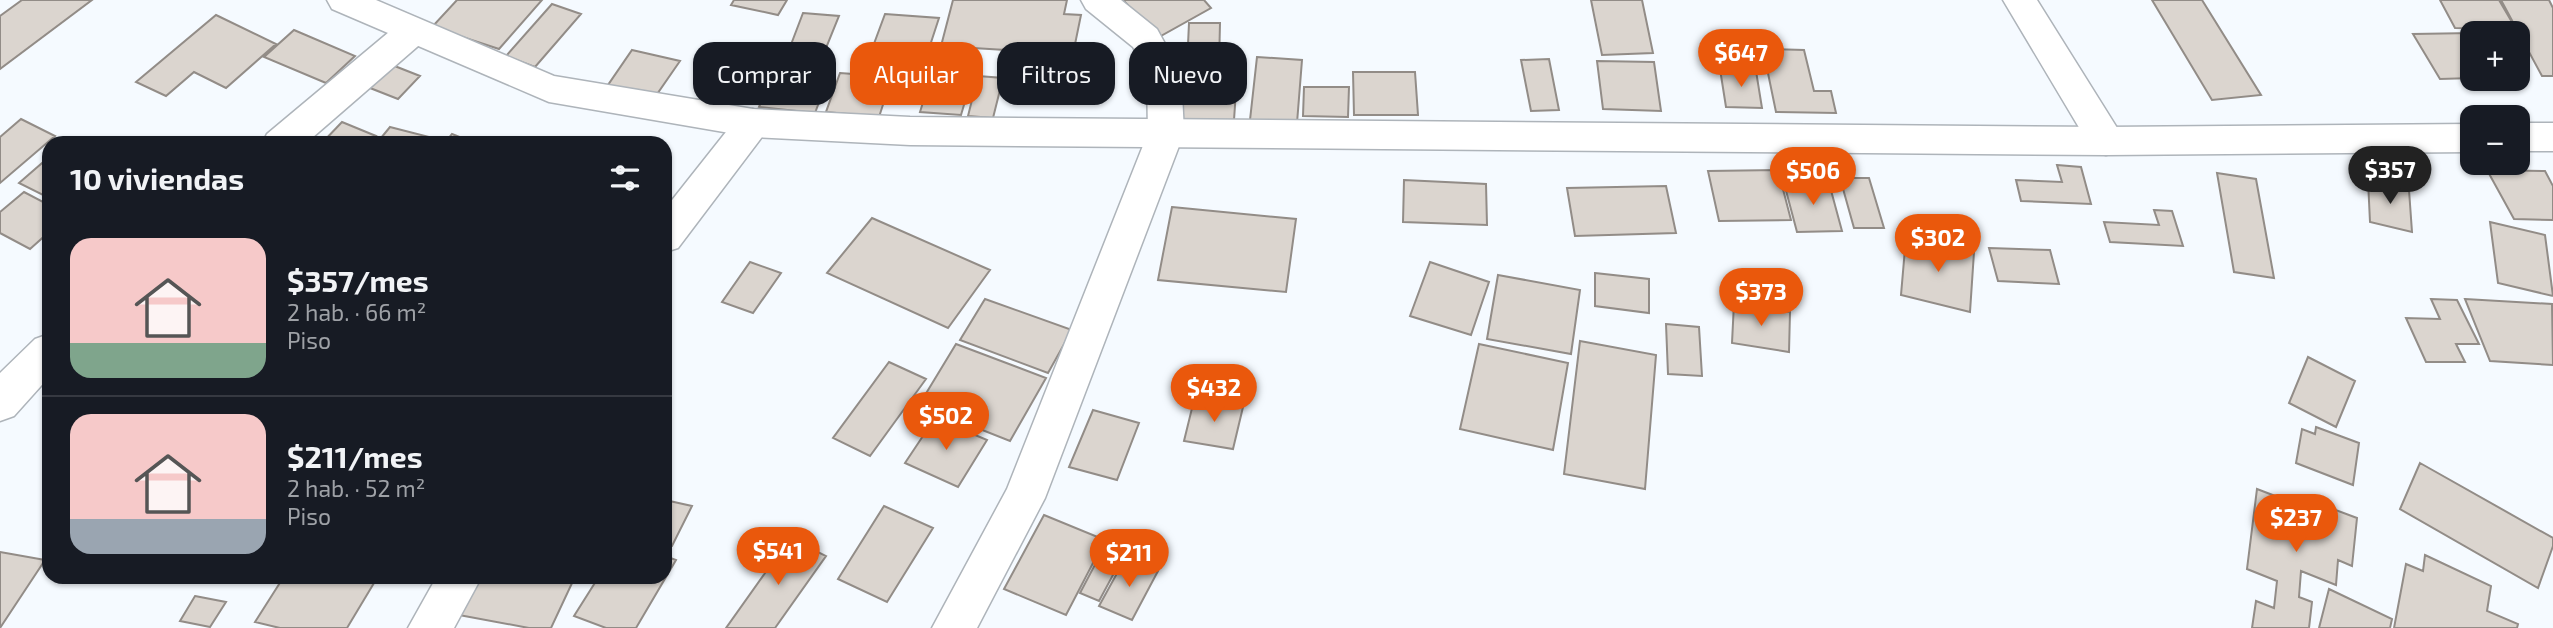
<!DOCTYPE html>
<html lang="es">
<head>
<meta charset="utf-8">
<style>
	body { margin:0; font-family:"Exo 2",sans-serif; background:#20242c; color:#f1f3f6; height:100vh; display:flex; flex-direction:column; font-size:26px; white-space:nowrap }
	* { box-sizing:border-box; margin:0 }
	p { font-size:23px; color:#9ea1a6 }
	.icon { flex:none; width:38px; height:38px; fill:none; stroke:currentColor; stroke-width:2; stroke-linecap:round; stroke-linejoin:round }
	.map { position:relative; flex:1; overflow:hidden }
	.sheet { position:absolute; left:42px; top:136px; width:630px; height:448px; display:flex; flex-direction:column; background:#171b24; border-radius:21px; box-shadow:0 2px 5px #0004 }
	.sheet>* { flex:none }
	.hud { position:absolute; left:693px; top:42px; width:665px; height:63px; display:flex; gap:14px }
	.buttons { position:absolute; left:2460px; top:21px; display:grid; gap:14px }
	.buttons a { display:grid; place-items:center; width:70px; height:70px; border-radius:14px; background:#171b24; box-shadow:0 2px 5px #0004; font-size:35px }
	.price { position:absolute; translate:-50% -60px; padding:0 16px; border-radius:24px; background:#ea580c; color:#fff; font-size:23px; line-height:46px; filter:drop-shadow(0 2px 4px #0008) }
	.price::after { content:''; position:absolute; left:50%; top:42px; width:21px; height:16px; margin-left:-10px; background:inherit; clip-path:polygon(0 0,100% 0,50% 100%) }
	.price.current { background:#222; color:#fff }
	ul { padding:0; list-style:none }
	li { display:flex; align-items:center; gap:21px; height:175px; padding:0 28px }
	li+li { border-top:2px solid #363941 }
	li span { display:grid; place-items:center; flex:none; width:196px; height:140px; border-radius:21px; color:#555 }
	li>.icon { margin-inline-start:auto }
	span .icon { width:84px; height:84px; fill:#fffc; stroke-width:1 }
	li b { font-size:30px }
	h2 { display:flex; justify-content:space-between; align-items:center; height:84px; padding:0 28px; font-size:30px }
	.tag { padding:0 24px; border-radius:21px; background:#171b24; box-shadow:0 2px 5px #0004; font-size:24px; line-height:63px }
	.tag.current { background:#ea580c; color:#fff }
	.map>svg:first-child { display:block }
	.building { fill:#dbd5cf; stroke:#928c87; stroke-width:2 }
	.lines { fill:none; stroke-linecap:round; stroke-linejoin:round }
	.minor-casing { stroke:#aeb4ba; stroke-width:3 }
	.major-casing { stroke:#aeb4ba; stroke-width:3 }
	.minor { fill:#fff; fill-rule:evenodd }
	.major { fill:#fff; fill-rule:evenodd }
</style>
</head>
<body>
<div class="map">
<svg width="2553" height="628" viewBox="0 0 2553 628">
	<rect width="100%" height="100%" fill="#f5faff"/>
	<path class="building" d="M22 0H92L0 69V16Z
		M457 0H542L499 49 432 27Z
		M734 0H787L778 15 731 5Z
		M953 0H1067L1064 14 1081 15 1073 54 941 46Z
		M1123 0H1204L1211 8 1159 37Z
		M1591 0H1642L1653 53 1602 55Z
		M2152 0H2202L2261 95 2212 100Z
		M2440 0H2499L2516 29 2455 28Z
		M2501 0H2549L2553 8V76H2542Z
		M552 4 581 14 535 67 506 56Z
		M803 13 839 16 822 58 787 55Z
		M885 14 939 18 921 73 865 68Z
		M216 15 276 44 226 88 194 72 166 96 136 82Z
		M1189 23H1220L1219 65 1187 66Z
		M294 30 355 56 326 83 264 57Z
		M2473 33V78L2440 79 2413 34Z
		M1763 49 1804 50 1814 91H1831L1836 113 1776 112Z
		M632 50 680 61 655 97 608 85Z
		M1257 57 1302 60 1297 123 1250 120Z
		M1549 59 1559 110 1531 111 1521 60Z
		M779 60 833 65 815 113 759 107Z
		M1597 61 1654 62 1661 111 1603 109Z
		M387 63 420 76 398 99 365 86Z
		M934 67 974 71 961 115 920 112Z
		M1720 69 1756 71 1762 108 1726 107Z
		M1353 72H1415L1418 115H1354Z
		M840 73 892 77 879 117 826 112Z
		M978 76 1003 78 993 118 968 116Z
		M1184 76H1237L1234 120H1180Z
		M1304 87H1349L1348 117 1303 116Z
		M21 119 55 136 0 183V137Z
		M342 122 376 136 369 144H321Z
		M390 127 437 139 433 144H376Z
		M452 134 477 144H444Z
		M49 157V198L19 183Z
		M2057 165 2081 167 2091 204 2021 201 2016 180 2062 182Z
		M1778 170 1791 220 1719 221 1708 171Z
		M2487 170 2545 171 2553 186V220L2514 219Z
		M2217 173 2256 179 2274 278 2234 272Z
		M1840 178H1869L1884 228H1854Z
		M1404 180 1486 184 1487 225 1403 222Z
		M2368 180 2409 190 2412 232 2370 222Z
		M1784 183H1829L1842 231 1797 232Z
		M1666 186 1676 233 1575 236 1567 188Z
		M24 192 49 205V232L30 249 0 233V212Z
		M1172 207 1296 219 1286 292 1158 280Z
		M2154 210 2172 211 2183 246 2110 242 2104 222 2159 225Z
		M872 218 990 270 948 328 827 273Z
		M2490 222 2545 235 2553 296 2498 283Z
		M1906 237 1974 252 1970 312 1901 295Z
		M1989 248 2050 250 2059 284 1998 281Z
		M750 262 781 273 753 313 722 302Z
		M1430 262 1489 282 1471 335 1410 316Z
		M1595 273 1649 279V313L1595 306Z
		M1498 275 1580 290 1571 354 1487 339Z
		M985 299 1072 330 1048 373 960 340Z
		M2431 299 2457 300 2479 344H2456L2465 362H2426L2406 318 2440 319Z
		M2465 299 2552 304 2553 365 2490 361Z
		M1734 303 1790 312 1789 352 1732 343Z
		M1666 324 1699 327 1702 376 1668 374Z
		M1580 341 1656 355 1645 489 1564 474Z
		M956 344 1046 378 1010 441 919 405Z
		M1479 344 1568 363 1553 450 1460 429Z
		M2308 357 2355 381 2336 427 2289 403Z
		M889 362 926 379 870 456 833 438Z
		M1194 400 1243 407 1233 449 1184 441Z
		M1093 410 1139 423 1117 480 1069 467Z
		M935 418 987 440 958 487 905 463Z
		M2316 427 2359 443 2353 485 2296 463 2302 429 2315 434Z
		M2420 463 2553 538V546L2538 588 2400 509Z
		M2257 489 2317 512V503L2357 518 2352 566 2338 560 2336 585 2301 571 2299 597 2312 602 2309 628H2252L2256 601 2274 608 2277 581 2247 569Z
		M665 500 692 506 672 546 665 545Z
		M884 506 933 528 887 602 838 579Z
		M1044 515 1105 540 1066 615 1004 589Z
		M790 538 826 556 775 628H726Z
		M1108 540 1127 549 1099 601 1080 593Z
		M0 552 45 560 0 628Z
		M2425 555 2491 586 2487 611 2518 624 2517 628H2394L2406 564 2423 571Z
		M665 556 676 560 636 628H606L574 616 598 578H665Z
		M1126 557 1158 571 1132 620 1099 606Z
		M283 578H377L347 628H280L255 622Z
		M478 578H554L573 581 551 628H529L459 615Z
		M2329 589 2392 619 2390 628H2319Z
		M195 596 226 602 210 627 180 621Z"/>
	<g class="lines">
		<defs>
			<path id="minor" d="M1081 0H1121L1157 29 1181 73 1184 133 1045 498 977 628H932L1007 489 1148 133 1147 73 1133 47 1086 9Z
				M2003 0H2037L2119 131 2124 141 2119 151 2106 155 2093 151Z
				M413 18 425 22 430 31 425 40 305 144H262L267 134 401 22Z
				M753 109 765 113 771 123 765 133 678 248 665 252V209L741 113Z
				M49 334V377L14 416 0 421V373L35 339Z
				M436 578H481L454 628H408Z"/>
			<path id="major" d="M327 0H376L554 76 753 109 910 117 2106 127 2473 124V152L2106 155 910 145 753 137 549 102 332 9Z
				M2518 123H2553V151H2518Z"/>
		</defs>
		<use href="#minor" class="minor-casing"/>
		<use href="#major" class="major-casing"/>
		<use href="#minor" class="minor"/>
		<use href="#major" class="major"/>
	</g>
</svg>
<div class="buttons">
<a>+</a>
<a>−</a>
</div>
<b class="price" style="left:1741px;top:89px">$647</b>
<b class="price current" style="left:2390px;top:206px">$357</b>
<b class="price" style="left:1813px;top:207px">$506</b>
<b class="price" style="left:1938px;top:274px">$302</b>
<b class="price" style="left:1761px;top:328px">$373</b>
<b class="price" style="left:1214px;top:424px">$432</b>
<b class="price" style="left:946px;top:452px">$502</b>
<b class="price" style="left:2296px;top:554px">$237</b>
<b class="price" style="left:778px;top:587px">$541</b>
<b class="price" style="left:1129px;top:589px">$211</b>
<div class="hud">
<a class="tag">Comprar</a>
<a class="tag current">Alquilar</a>
<a class="tag">Filtros</a>
<a class="tag">Nuevo</a>
</div>
<section class="sheet">
<h2>10 viviendas<svg class="icon" aria-label="filters" viewBox="0 0 24 24"><path d="M4 7h16M4 17h16"/><circle cx="9" cy="7" r="2"/><circle cx="15" cy="17" r="2"/></svg></h2>
<ul>
<li><span style="background:linear-gradient(#f6c9c9 75%,#7fa58c 0)"><svg class="icon" aria-label="home" viewBox="0 0 24 24"><path d="M3 11l9-7 9 7M6 9v11h12V9"/></svg></span><div><b>$357/mes</b><p>2 hab. · 66 m²</p><p>Piso</p></div></li>
<li><span style="background:linear-gradient(#f6c9c9 75%,#9aa5b1 0)"><svg class="icon" aria-label="home" viewBox="0 0 24 24"><path d="M3 11l9-7 9 7M6 9v11h12V9"/></svg></span><div><b>$211/mes</b><p>2 hab. · 52 m²</p><p>Piso</p></div></li>
</ul>
</section>
</div>
</body>
</html>
